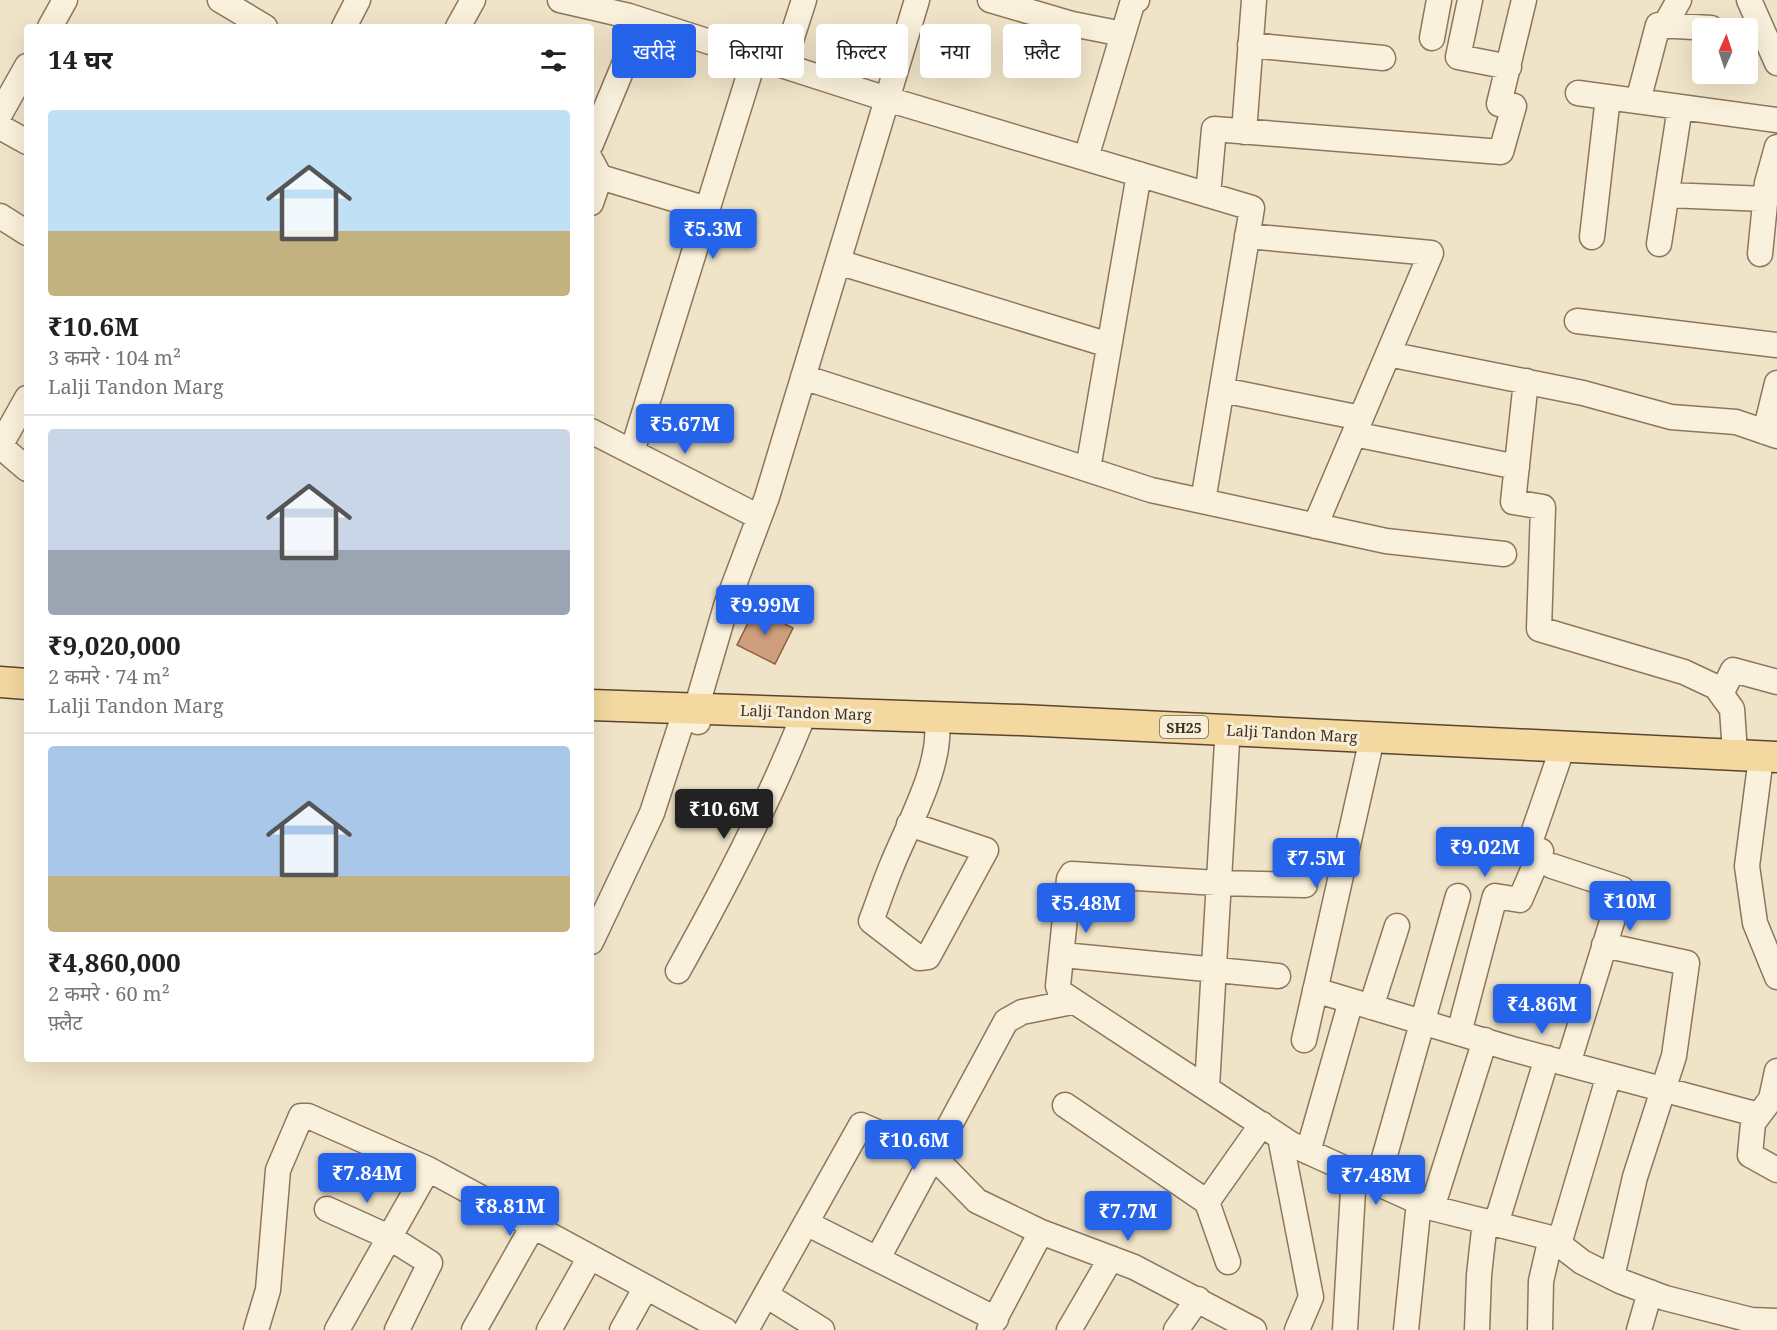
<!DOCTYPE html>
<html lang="hi">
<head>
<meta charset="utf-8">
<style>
	body { margin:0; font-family:"Noto Serif","Noto Sans Devanagari",serif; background:#f2f2f2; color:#202124; height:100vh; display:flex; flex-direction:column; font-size:22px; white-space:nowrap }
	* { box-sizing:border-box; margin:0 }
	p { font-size:20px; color:#757577 }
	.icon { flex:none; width:33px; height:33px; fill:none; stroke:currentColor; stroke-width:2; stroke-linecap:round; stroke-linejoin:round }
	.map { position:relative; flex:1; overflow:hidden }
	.panel { position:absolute; left:24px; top:24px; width:570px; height:1038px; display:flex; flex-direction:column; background:#fff; border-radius:6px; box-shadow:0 6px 24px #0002 }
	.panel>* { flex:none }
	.guide { position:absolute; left:612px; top:24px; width:570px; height:54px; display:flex; gap:12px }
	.needle { width:39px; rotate:3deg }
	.controls { position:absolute; left:1692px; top:18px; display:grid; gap:12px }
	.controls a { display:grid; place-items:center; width:66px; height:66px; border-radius:6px; background:#fff; box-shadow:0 6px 24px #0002; font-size:30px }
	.price { position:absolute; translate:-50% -51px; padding:0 14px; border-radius:6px; background:#2563eb; color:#fff; font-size:20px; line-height:39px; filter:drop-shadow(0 2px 3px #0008) }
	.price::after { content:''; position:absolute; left:50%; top:36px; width:18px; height:14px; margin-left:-9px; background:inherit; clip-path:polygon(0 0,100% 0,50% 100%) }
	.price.active { background:#222; color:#fff }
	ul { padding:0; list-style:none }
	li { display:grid; align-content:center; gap:12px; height:318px; padding:0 24px }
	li+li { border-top:2px solid #e0e0e0 }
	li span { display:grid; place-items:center; height:186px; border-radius:6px; color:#555 }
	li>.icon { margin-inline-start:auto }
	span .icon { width:108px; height:108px; fill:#fffc; stroke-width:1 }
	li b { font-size:26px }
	h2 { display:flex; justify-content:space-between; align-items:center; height:72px; padding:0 24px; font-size:26px }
	.chip { padding:0 21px; border-radius:6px; background:#fff; box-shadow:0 6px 24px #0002; font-size:21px; line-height:54px }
	.chip.active { background:#2563eb; color:#fff }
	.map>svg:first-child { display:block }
	.building { fill:#cf9f7d; stroke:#8d5f41; stroke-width:1.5 }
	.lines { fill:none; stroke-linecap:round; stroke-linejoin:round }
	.minor-casing { stroke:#8d765c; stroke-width:27 }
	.major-casing { stroke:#5b4430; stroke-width:33 }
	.minor { stroke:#faf1dc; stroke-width:24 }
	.major { stroke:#f3d9a0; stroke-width:30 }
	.labels { text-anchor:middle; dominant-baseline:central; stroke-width:6; stroke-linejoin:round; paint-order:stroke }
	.shield { fill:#f7eed8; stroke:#756857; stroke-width:1.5 }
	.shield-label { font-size:14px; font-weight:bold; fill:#3d2e20 }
	.street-label { font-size:15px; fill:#3d2e20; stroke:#f7eed8 }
</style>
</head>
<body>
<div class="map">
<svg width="1777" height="1330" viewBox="0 0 1777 1330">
	<rect width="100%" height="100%" fill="#f0e4c8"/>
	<path class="building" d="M755 609 793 628 775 664 737 645Z"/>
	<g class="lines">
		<defs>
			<path id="minor" d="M220 0 265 27
				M560 0 629 16 887 99 1252 208 1203 501
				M990 0 1072 24 1123 34
				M1470 0 1458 57 1509 67
				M1749 0 1777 63
				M1665 25 1679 0
				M50 27 65 0
				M344 27 358 0
				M458 27 473 0
				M1432 38 1439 0
				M1250 45 1383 58
				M783 65 804 0
				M1578 93 1777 120
				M1638 101 1658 25 1711 28
				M0 114 27 66
				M0 127 27 142
				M1244 132 1254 0
				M591 144 642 21
				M1086 158 1132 4 1137 0
				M591 160 600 177 707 209
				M1208 195 1214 129 1501 152 1514 106 1499 104 1524 0
				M1667 195 1766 199
				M591 203 600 177
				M0 216 27 233
				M1247 236 1431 253 1315 526
				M1592 237 1608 97
				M1659 244 1680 107
				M1760 254 1767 183 1777 147
				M838 262 1109 345
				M1577 321 1777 345
				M1388 354 1583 393 1671 417 1736 422 1777 436
				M803 377 1151 490 1386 541 1504 554
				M1526 381 1513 502 1543 507 1539 629 1684 672 1716 687 1732 709 1735 753
				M1222 390 1361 418
				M591 431 759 517
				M1765 432 1777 383
				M1354 434 1517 467
				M0 446 27 398
				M0 446 27 469
				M632 452 755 56
				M1088 469 1139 174
				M1721 694 1733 670 1777 682
				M698 722 696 709 726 606 767 497 917 0
				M1759 755 1760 765 1747 866 1755 923 1777 977
				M909 824 986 850 928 957 919 958 871 921C878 903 884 884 892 865 908 825 945 761 936 717
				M1552 866 1622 889 1568 1064
				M1305 885 1217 883 1072 874 1069 879 1058 986 1060 992 1291 1144 1432 1208 1551 1238 1582 1262 1620 1281 1665 1298 1751 1320 1777 1321
				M591 942 652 813 682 721
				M1604 945 1687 963 1674 1056 1635 1177 1612 1277
				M1063 955 1278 976
				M678 971C723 890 765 810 800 724
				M1315 990 1512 1049 1759 1115
				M1371 1007 1397 926
				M1459 1033 1495 896 1520 900 1541 851 1528 848 1560 755
				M1304 1040 1370 747
				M1777 1071 1771 1099 1753 1123 1750 1155 1777 1170
				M1207 1087 1227 742
				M1065 1105 1207 1202
				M1280 1137 1311 1297 1297 1330
				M1308 1152 1351 1001
				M1377 1183 1458 896
				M1432 1208 1485 1040
				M327 1209 389 1237 430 1263 397 1330
				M806 1223 996 1319
				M1496 1224 1547 1058
				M1559 1244 1609 1075
				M878 1258 1006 1021 1022 1012 1072 1002
				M1228 1262 1207 1202 1262 1124
				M766 1295 822 1330
				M256 1330 268 1290 278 1170 301 1116H308L428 1169 725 1330
				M337 1330 428 1169
				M474 1330 533 1226
				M549 1330 590 1257
				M622 1330 646 1287
				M746 1330 861 1125 934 1157 977 1201 1041 1232 1134 1267 1254 1330
				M989 1330 1041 1232
				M1069 1330 1111 1258
				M1176 1330 1198 1299
				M1345 1330 1354 1173
				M1406 1330 1419 1202
				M1477 1330 1479 1275 1485 1221
				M1540 1330 1541 1281 1551 1238
				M1639 1330 1650 1292"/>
			<path id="major" d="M0 682 27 684
				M591 705 1021 720 1777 757"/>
		</defs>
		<use href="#minor" class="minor-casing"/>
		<use href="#major" class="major-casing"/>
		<use href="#minor" class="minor"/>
		<use href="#major" class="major"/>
	</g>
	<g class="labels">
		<rect class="shield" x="1160" y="716" width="48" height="22" rx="4.5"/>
		<g class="shield-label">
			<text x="1184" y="727">SH25</text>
		</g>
		<g class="street-label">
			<text transform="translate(806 712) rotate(2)">Lalji Tandon Marg</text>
			<text transform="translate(1292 733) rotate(3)">Lalji Tandon Marg</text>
		</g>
	</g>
</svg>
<div class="controls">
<a><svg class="needle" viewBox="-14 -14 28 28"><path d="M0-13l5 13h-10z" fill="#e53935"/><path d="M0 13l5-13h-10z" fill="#757577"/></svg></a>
</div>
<b class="price" style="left:713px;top:260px">₹5.3M</b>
<b class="price" style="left:685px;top:455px">₹5.67M</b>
<b class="price" style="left:765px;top:636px">₹9.99M</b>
<b class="price active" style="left:724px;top:840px">₹10.6M</b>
<b class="price" style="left:1485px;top:878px">₹9.02M</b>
<b class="price" style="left:1316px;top:889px">₹7.5M</b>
<b class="price" style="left:1630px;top:932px">₹10M</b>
<b class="price" style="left:1086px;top:934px">₹5.48M</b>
<b class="price" style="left:1542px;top:1035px">₹4.86M</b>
<b class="price" style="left:914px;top:1171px">₹10.6M</b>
<b class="price" style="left:367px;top:1204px">₹7.84M</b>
<b class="price" style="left:1376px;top:1206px">₹7.48M</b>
<b class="price" style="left:510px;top:1237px">₹8.81M</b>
<b class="price" style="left:1128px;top:1242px">₹7.7M</b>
<div class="guide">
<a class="chip active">खरीदें</a>
<a class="chip">किराया</a>
<a class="chip">फ़िल्टर</a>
<a class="chip">नया</a>
<a class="chip">फ़्लैट</a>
</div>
<section class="panel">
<h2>14 घर<svg class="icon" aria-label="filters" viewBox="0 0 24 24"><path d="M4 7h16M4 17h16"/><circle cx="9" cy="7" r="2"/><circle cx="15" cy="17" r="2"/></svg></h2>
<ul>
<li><span style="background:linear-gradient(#bfe0f5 65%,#c2b280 0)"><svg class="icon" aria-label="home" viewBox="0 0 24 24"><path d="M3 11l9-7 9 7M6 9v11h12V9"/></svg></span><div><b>₹10.6M</b><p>3 कमरे · 104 m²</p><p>Lalji Tandon Marg</p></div></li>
<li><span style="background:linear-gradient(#c9d6e8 65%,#9aa5b1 0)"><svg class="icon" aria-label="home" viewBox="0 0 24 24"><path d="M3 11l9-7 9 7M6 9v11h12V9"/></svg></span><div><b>₹9,020,000</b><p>2 कमरे · 74 m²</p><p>Lalji Tandon Marg</p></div></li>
<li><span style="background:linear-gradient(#a9c7e8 70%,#c2b280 0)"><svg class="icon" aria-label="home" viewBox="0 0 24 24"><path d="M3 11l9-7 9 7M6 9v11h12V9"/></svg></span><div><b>₹4,860,000</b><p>2 कमरे · 60 m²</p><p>फ़्लैट</p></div></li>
</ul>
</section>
</div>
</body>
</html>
